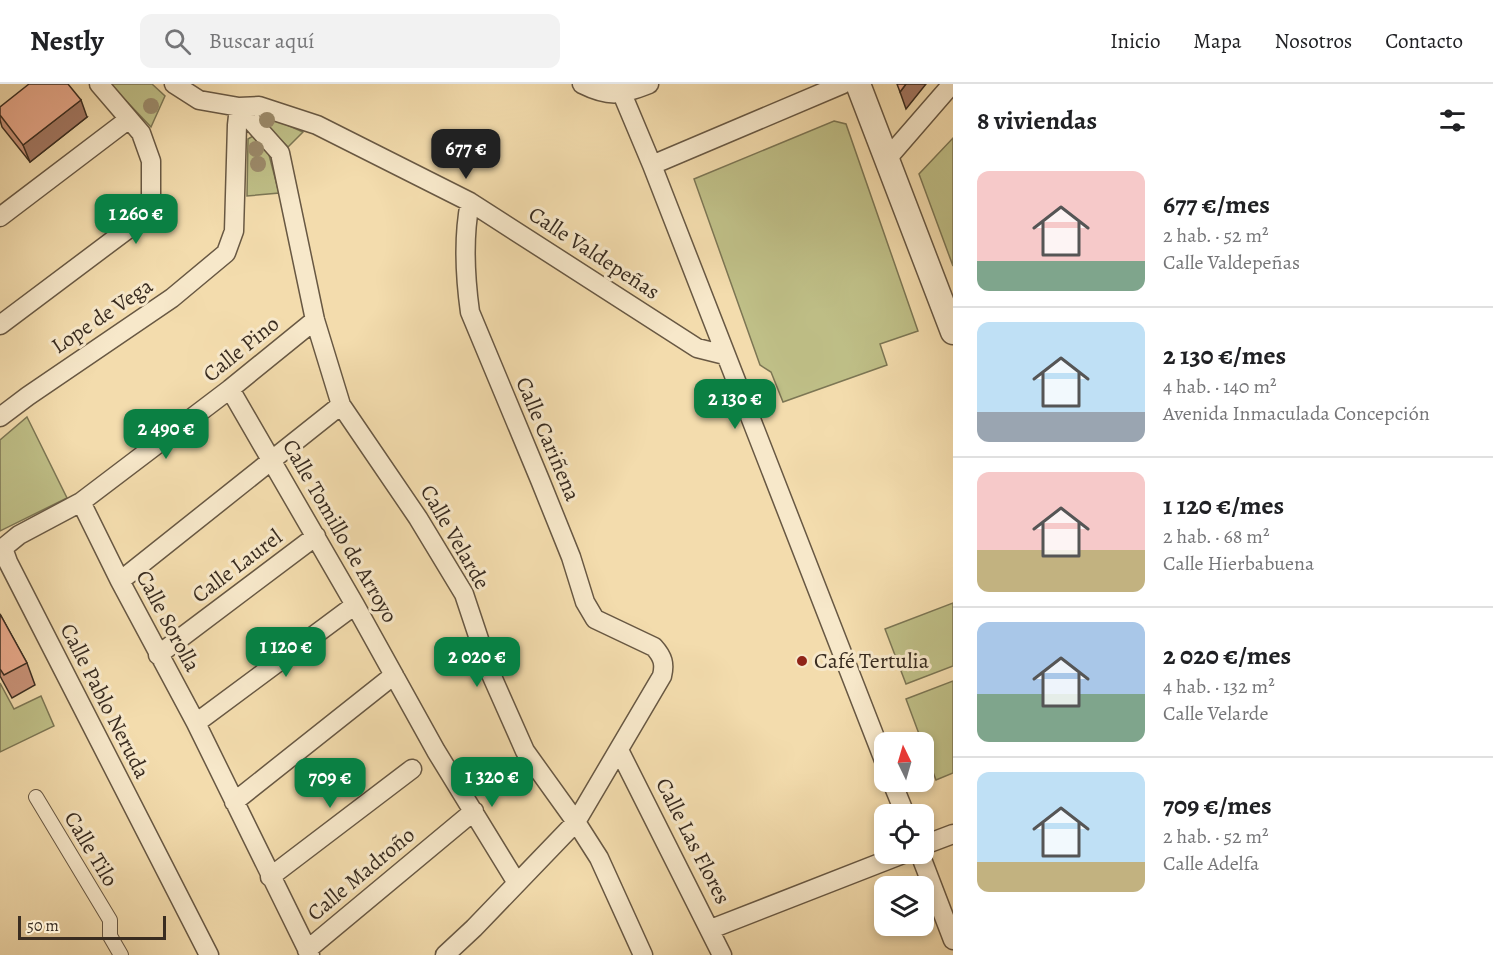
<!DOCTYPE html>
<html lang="es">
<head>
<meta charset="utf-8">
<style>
	body { margin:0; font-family:Alegreya,serif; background:#f2f2f2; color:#202124; height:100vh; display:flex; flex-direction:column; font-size:22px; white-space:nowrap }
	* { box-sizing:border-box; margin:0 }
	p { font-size:20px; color:#757577 }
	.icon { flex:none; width:33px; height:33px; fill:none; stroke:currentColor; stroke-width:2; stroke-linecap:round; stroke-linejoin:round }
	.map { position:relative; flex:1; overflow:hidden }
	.side { display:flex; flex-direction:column; background:#fff; width:540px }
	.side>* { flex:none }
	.needle { width:39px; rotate:355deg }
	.buttons { position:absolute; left:874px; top:648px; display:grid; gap:12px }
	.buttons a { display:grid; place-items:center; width:60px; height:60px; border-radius:12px; background:#fff; box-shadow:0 3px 9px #0003; font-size:30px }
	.scale { position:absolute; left:18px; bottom:15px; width:148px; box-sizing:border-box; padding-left:6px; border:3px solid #392c20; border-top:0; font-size:16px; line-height:21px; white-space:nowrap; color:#392c20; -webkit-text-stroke:4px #f7e8ca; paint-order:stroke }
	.price { position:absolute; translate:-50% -51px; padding:0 14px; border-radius:12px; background:#0b8043; color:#fff; font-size:20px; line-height:39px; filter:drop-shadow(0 2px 3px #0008) }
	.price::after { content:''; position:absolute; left:50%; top:36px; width:18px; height:14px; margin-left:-9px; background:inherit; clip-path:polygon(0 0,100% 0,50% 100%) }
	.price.current { background:#222; color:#fff }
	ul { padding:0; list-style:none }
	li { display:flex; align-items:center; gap:18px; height:150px; padding:0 24px }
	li+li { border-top:2px solid #e0e0e0 }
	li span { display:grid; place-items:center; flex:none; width:168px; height:120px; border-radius:12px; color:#555 }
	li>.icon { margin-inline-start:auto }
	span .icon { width:72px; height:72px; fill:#fffc; stroke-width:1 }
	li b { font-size:26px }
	h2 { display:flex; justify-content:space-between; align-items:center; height:72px; padding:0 24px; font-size:26px }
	header { display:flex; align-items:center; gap:36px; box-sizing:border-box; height:84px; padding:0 30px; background:#fff; border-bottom:2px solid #e0e0e0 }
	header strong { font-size:28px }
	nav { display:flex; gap:33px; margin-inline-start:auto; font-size:21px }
	.search { width:420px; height:54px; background:#f2f2f2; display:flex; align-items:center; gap:15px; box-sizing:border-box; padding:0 21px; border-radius:12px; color:#757577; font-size:22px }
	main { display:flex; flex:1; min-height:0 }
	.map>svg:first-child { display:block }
	.green { fill:#bfbf87; stroke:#7c7654; stroke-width:1.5 }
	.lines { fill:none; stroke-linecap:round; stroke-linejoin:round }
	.pedestrian-casing { stroke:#685843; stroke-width:16 }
	.minor-casing { stroke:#685843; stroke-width:21 }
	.tertiary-casing { stroke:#685843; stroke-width:27 }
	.pedestrian { stroke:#f7e8ca; stroke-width:14 }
	.minor { stroke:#f7e8ca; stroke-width:18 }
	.tertiary { stroke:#f7e8ca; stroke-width:24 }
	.tree { fill:#9c8b6b }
	.wall { fill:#ca9379; stroke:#392c20; stroke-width:1.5 }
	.shaded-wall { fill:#a47863; stroke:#392c20; stroke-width:1.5 }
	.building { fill:#ebab8d; stroke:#392c20; stroke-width:1.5 }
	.poi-dot { fill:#8f2418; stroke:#f7e8ca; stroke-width:2 }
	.labels { text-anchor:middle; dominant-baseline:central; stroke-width:6; stroke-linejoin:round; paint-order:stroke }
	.street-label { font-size:22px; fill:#392c20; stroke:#f7e8ca }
	.poi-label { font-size:22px; fill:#392c20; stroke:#f7e8ca; text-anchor:start }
</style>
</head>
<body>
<header>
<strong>Nestly</strong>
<div class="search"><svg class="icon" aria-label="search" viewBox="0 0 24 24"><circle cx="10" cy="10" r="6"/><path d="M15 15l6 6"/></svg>Buscar aquí</div>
<nav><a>Inicio</a><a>Mapa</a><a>Nosotros</a><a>Contacto</a></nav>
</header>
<main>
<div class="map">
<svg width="953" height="871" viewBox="0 0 953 871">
	<rect width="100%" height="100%" fill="#f3dcad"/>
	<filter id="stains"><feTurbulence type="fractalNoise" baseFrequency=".00333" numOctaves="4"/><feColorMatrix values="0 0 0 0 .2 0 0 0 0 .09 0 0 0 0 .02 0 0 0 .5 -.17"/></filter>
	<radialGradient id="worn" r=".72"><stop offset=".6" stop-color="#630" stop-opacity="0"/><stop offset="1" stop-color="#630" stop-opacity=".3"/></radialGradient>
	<path class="green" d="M110 0H152L165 12 151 43Z
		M265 31 303 48 288 63 257 33Z
		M834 37 846 40 918 247 880 260 887 281 783 318 771 288 760 281 694 95Z
		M253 52 268 67 279 109 247 112 248 55Z
		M953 54V182L919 90Z
		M27 333 67 414 0 447V356Z
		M953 519V582L906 600 885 545Z
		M953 597V689L936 696 924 664V658H922L906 615Z
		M0 599 14 625 41 612 54 642 0 668Z"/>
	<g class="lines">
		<defs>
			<path id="pedestrian" d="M36 713 110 836V852L121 871"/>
			<path id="minor" d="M174 0 199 16 239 23 259 22 317 41 470 118 697 264 725 271
				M582 0C610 14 621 11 649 0
				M618 0 652 81 885 679
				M239 23 280 69 315 236 341 321 418 434 464 510 490 588 525 667 576 738 599 774 643 871
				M886 76 952 0
				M652 81 843 0
				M0 133 129 35
				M0 241 132 142 151 120V77L141 49 99 0
				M230 305 355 521 436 667 517 799
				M0 333 28 312 172 214 226 169 234 147 237 41 239 23
				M81 418 120 497 196 639 310 871
				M120 497 341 321
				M158 571 316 452
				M196 639 355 521
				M619 666 722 871
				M892 698 905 730
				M234 718 394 591
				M924 761 953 750
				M920 770 953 856
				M270 793 412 685
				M711 845 903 770
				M307 866 474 727
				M209 871 8 478 3 464 19 451 81 418 230 305 315 236
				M445 871 474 844 576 738 662 592C665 580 663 573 654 563L595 535 585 518 571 473 540 396 470 228C465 192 463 154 470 118"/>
			<path id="tertiary" d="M858 0 953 248"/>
		</defs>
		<use href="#pedestrian" class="pedestrian-casing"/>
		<use href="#minor" class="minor-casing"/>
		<use href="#tertiary" class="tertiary-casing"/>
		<use href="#pedestrian" class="pedestrian"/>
		<use href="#minor" class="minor"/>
		<use href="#tertiary" class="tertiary"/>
	</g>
	<g class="tree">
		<circle cx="151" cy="22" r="8"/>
		<circle cx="267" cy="36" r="8"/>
		<circle cx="256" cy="65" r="8"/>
		<circle cx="258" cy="80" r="8"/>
	</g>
	<path class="wall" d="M0 23 87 33 30 78 2 43 0 36Z
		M0 530 27 579 35 601 12 614 0 592Z"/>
	<path class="shaded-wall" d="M906 0H926L906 25 900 8Z
		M81 16 87 33 30 78 23 61Z"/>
	<path class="building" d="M29 0H68L81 16 23 61 0 31V23Z
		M897 0H906L900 8Z
		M0 530 27 579 4 591 0 585Z"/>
	<circle class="poi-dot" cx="802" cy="577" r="6"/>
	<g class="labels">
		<g class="street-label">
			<text transform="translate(594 169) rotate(33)">Calle Valdepeñas</text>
			<text transform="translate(102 232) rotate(-34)">Lope de Vega</text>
			<text transform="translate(241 265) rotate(-39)">Calle Pino</text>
			<text transform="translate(548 355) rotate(67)">Calle Cariñena</text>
			<text transform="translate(340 447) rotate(60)">Calle Tomillo de Arroyo</text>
			<text transform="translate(455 453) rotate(60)">Calle Velarde</text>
			<text transform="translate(237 482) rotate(-37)">Calle Laurel</text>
			<text transform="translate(168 537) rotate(62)">Calle Sorolla</text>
			<text transform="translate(105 617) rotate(63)">Calle Pablo Neruda</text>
			<text transform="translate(693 757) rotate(63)">Calle Las Flores</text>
			<text transform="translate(91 765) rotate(59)">Calle Tilo</text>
			<text transform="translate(361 790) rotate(-40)">Calle Madroño</text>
		</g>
		<g class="poi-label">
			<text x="814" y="577">Café Tertulia</text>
		</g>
	</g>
	<rect width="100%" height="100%" filter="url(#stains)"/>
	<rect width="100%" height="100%" fill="url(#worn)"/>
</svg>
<div class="buttons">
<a><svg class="needle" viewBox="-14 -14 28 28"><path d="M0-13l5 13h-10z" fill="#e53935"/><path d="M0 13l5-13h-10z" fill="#757577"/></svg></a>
<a><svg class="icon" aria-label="locate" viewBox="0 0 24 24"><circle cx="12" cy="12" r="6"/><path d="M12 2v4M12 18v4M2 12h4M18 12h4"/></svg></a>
<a><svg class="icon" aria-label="layers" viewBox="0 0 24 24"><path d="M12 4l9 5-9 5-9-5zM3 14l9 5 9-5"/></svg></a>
</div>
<div class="scale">50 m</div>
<b class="price current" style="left:466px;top:96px">677 €</b>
<b class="price" style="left:136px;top:161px">1 260 €</b>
<b class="price" style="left:735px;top:346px">2 130 €</b>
<b class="price" style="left:166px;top:376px">2 490 €</b>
<b class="price" style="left:286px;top:594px">1 120 €</b>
<b class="price" style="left:477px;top:604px">2 020 €</b>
<b class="price" style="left:492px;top:724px">1 320 €</b>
<b class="price" style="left:330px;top:725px">709 €</b>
</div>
<section class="side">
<h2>8 viviendas<svg class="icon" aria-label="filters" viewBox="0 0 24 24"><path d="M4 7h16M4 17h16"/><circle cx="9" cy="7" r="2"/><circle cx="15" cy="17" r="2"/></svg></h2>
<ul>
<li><span style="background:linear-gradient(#f6c9c9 75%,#7fa58c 0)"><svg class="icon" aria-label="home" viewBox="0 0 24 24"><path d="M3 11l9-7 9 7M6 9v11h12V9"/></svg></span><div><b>677 €/mes</b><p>2 hab. · 52 m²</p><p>Calle Valdepeñas</p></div></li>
<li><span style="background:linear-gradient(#bfe0f5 75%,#9aa5b1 0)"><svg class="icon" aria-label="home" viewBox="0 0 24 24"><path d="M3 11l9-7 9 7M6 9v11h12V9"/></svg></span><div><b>2 130 €/mes</b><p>4 hab. · 140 m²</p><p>Avenida Inmaculada Concepción</p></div></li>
<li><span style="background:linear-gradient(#f6c9c9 65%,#c2b280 0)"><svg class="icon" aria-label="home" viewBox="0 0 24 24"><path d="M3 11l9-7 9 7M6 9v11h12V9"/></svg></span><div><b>1 120 €/mes</b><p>2 hab. · 68 m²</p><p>Calle Hierbabuena</p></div></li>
<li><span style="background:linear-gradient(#a9c7e8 60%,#7fa58c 0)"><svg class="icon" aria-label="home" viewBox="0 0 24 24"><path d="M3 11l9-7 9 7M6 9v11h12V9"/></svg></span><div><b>2 020 €/mes</b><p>4 hab. · 132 m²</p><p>Calle Velarde</p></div></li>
<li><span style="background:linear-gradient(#bfe0f5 75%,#c2b280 0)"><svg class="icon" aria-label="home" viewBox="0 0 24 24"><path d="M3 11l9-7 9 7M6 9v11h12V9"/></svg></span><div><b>709 €/mes</b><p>2 hab. · 52 m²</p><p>Calle Adelfa</p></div></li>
</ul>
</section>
</main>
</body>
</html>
